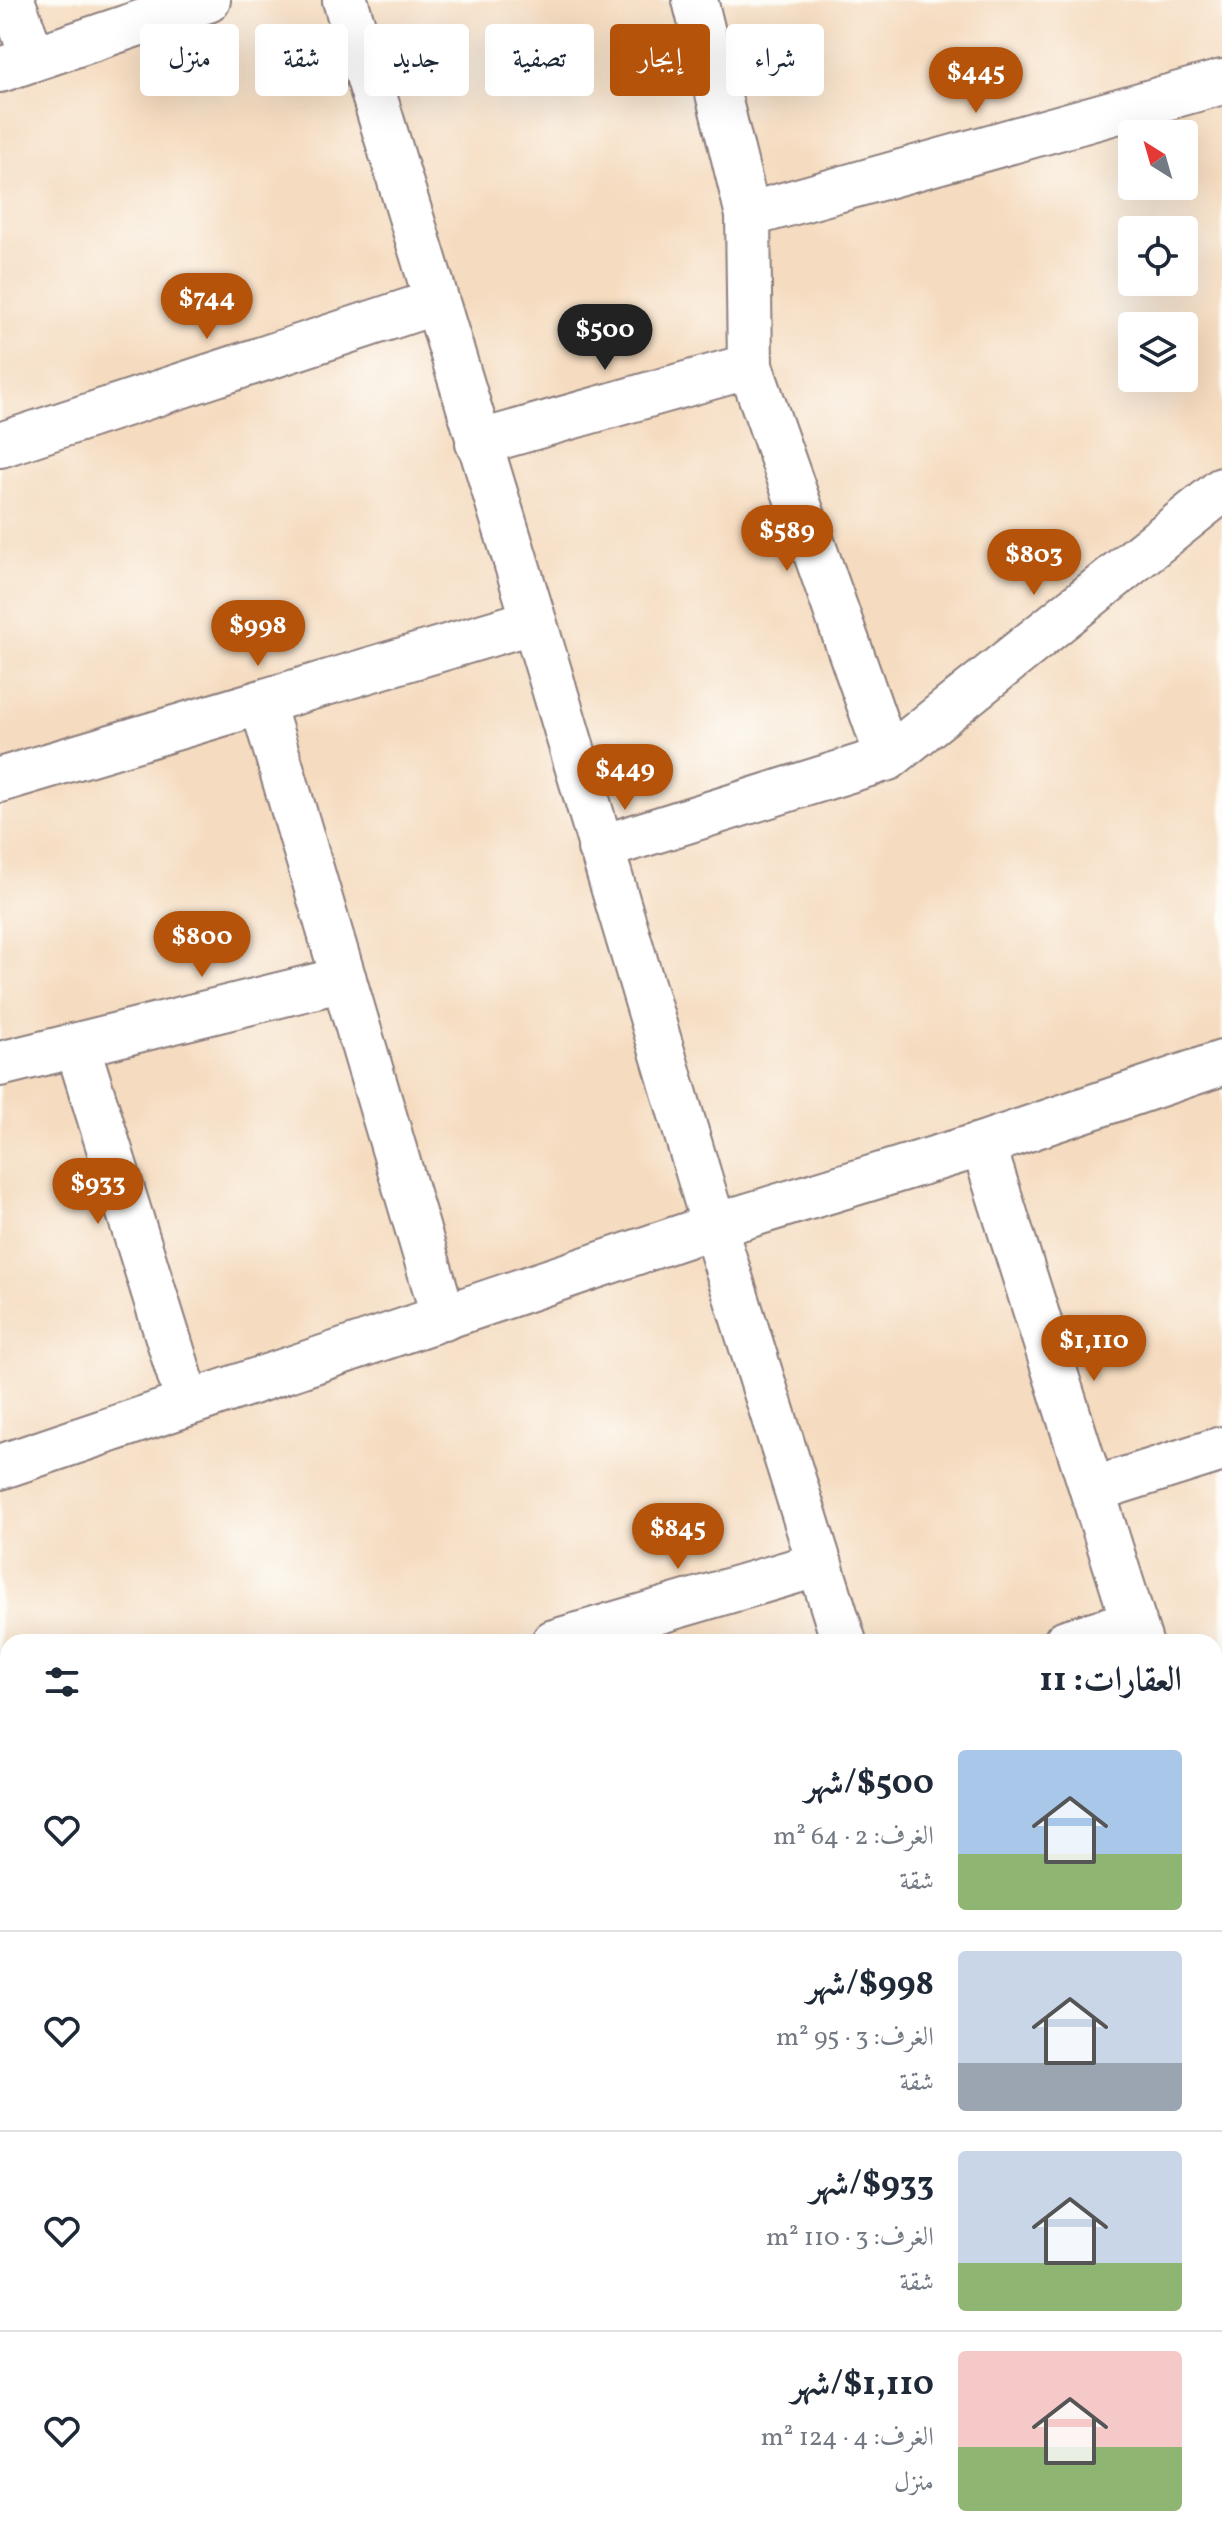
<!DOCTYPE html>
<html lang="ar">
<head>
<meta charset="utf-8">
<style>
	body { margin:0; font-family:Vollkorn,Amiri,serif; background:#f6f6f7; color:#1f2937; direction:rtl; height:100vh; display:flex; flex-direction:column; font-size:30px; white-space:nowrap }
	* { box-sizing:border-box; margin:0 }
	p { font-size:26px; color:#747a83 }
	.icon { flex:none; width:44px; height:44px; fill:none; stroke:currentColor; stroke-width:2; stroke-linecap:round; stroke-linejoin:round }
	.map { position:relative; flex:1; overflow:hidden; direction:ltr }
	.panel { position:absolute; left:0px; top:1634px; width:1222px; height:914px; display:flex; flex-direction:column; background:#fff; border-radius:24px 24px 0 0; box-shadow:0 8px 32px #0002; direction:rtl }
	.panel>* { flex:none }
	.hud { position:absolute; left:24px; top:24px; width:800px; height:72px; direction:rtl; display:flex; gap:16px }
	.needle { width:52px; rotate:323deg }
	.controls { position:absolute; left:1118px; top:120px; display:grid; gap:16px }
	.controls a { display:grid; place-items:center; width:80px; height:80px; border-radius:8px; background:#fff; box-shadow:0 8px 32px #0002; font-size:40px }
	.price { position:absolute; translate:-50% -68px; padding:0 18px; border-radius:28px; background:#b45309; color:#fff; font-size:26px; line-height:52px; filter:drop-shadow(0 2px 4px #0008) }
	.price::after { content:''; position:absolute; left:50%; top:48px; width:24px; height:18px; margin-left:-12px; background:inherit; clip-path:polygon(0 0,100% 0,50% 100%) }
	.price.current { background:#222; color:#fff }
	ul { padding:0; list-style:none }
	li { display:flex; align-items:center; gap:24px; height:200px; padding:0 40px }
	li+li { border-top:2px solid #e0e1e3 }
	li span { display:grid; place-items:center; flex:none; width:224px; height:160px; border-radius:8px; color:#555 }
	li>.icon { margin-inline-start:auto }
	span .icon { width:96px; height:96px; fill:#fffc; stroke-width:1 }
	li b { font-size:34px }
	h2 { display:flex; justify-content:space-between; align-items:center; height:96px; padding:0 40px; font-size:34px }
	.pill { padding:0 28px; border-radius:8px; background:#fff; box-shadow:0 8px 32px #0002; font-size:28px; line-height:72px }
	.pill.current { background:#b45309; color:#fff }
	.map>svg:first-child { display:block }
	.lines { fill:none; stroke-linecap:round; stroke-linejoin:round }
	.minor-casing { stroke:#8c7e7d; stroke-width:48 }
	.minor { stroke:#fff; stroke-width:44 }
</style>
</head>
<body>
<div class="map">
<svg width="1222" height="2547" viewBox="0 0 1222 2547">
	<rect width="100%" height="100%" fill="#fdfcf7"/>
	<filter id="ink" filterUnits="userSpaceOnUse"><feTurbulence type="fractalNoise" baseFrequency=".0125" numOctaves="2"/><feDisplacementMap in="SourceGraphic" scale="16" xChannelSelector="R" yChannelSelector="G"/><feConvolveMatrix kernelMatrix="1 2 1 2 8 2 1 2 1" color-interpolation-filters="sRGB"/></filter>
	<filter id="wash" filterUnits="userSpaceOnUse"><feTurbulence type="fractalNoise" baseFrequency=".006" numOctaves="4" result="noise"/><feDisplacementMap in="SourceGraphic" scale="32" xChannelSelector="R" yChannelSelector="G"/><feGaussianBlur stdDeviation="1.8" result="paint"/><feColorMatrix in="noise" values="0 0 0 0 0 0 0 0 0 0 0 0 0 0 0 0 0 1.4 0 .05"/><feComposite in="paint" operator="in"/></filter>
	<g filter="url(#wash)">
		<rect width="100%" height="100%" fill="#f5dbbf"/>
	</g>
	<g filter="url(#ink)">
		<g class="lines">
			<defs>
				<path id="minor" d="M12 0 33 58
					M345 0 534 621 714 1226 844 1642
					M695 0 748 215 750 366 888 758
					M0 70 208 0
					M748 215 1222 82
					M478 443 750 366
					M0 445 436 302
					M262 703 444 1318
					M0 780 534 621
					M600 848 888 758 1222 490
					M77 1045 344 979
					M0 1064 77 1045 188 1402
					M983 1144 1140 1642
					M0 1467 714 1226 983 1144 1222 1063
					M1092 1490 1222 1449
					M554 1642 820 1564
					M1066 1642 1134 1622
					M0 1804 8 1802
					M1214 1805 1222 1802
					M0 1874 8 1897
					M1214 1877 1222 1902
					M0 1950 8 1947
					M1214 2080 1222 2077
					M1214 2457 1222 2454
					M0 2461H8
					M824 2540 826 2547
					M1126 2540 1128 2547
					M916 2547 939 2540"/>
			</defs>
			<use href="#minor" class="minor-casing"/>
			<use href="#minor" class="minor"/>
		</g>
	</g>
</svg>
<div class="controls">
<a><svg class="needle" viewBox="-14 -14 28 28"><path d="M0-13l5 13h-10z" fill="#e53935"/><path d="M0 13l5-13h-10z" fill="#747a83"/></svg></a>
<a><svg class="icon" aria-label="locate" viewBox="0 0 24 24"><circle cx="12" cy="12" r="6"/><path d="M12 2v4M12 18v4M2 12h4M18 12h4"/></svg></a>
<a><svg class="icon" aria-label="layers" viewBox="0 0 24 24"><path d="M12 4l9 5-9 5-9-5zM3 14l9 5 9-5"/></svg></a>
</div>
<b class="price" style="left:976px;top:115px">$445</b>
<b class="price" style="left:207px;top:341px">$744</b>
<b class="price current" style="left:605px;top:372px">$500</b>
<b class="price" style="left:787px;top:573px">$589</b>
<b class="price" style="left:1034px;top:597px">$803</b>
<b class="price" style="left:258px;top:668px">$998</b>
<b class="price" style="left:625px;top:812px">$449</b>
<b class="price" style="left:202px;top:979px">$800</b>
<b class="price" style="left:98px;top:1226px">$933</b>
<b class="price" style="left:1094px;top:1383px">$1,110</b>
<b class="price" style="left:678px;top:1571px">$845</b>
<div class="hud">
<a class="pill">شراء</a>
<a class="pill current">إيجار</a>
<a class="pill">تصفية</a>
<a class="pill">جديد</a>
<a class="pill">شقة</a>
<a class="pill">منزل</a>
</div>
<section class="panel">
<h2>العقارات: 11<svg class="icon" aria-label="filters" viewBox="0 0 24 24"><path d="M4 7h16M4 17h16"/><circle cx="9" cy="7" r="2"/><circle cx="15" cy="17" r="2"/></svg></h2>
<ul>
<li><span style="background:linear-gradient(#a9c7e8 65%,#8fb573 0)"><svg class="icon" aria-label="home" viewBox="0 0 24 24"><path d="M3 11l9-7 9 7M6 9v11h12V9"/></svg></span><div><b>$500/شهر</b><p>الغرف: 2 · 64 m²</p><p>شقة</p></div><svg class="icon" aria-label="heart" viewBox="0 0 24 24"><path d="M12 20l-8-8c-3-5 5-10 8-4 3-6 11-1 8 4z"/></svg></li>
<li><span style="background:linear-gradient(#c9d6e8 70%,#9aa5b1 0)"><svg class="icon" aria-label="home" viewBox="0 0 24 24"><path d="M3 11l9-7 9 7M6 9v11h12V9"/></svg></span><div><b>$998/شهر</b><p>الغرف: 3 · 95 m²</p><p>شقة</p></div><svg class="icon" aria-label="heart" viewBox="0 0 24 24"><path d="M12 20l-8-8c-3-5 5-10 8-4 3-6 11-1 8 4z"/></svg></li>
<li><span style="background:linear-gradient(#c9d6e8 70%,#8fb573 0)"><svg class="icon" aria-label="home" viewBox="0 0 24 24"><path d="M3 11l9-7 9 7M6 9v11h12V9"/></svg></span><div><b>$933/شهر</b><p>الغرف: 3 · 110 m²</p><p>شقة</p></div><svg class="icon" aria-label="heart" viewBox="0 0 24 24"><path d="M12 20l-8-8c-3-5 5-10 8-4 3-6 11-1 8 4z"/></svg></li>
<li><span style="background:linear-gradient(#f6c9c9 60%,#8fb573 0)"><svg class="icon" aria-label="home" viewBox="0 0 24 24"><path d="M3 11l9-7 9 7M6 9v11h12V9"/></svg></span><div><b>$1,110/شهر</b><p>الغرف: 4 · 124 m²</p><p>منزل</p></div><svg class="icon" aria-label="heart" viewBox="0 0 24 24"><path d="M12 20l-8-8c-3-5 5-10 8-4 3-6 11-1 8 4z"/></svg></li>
</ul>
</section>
</div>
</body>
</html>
